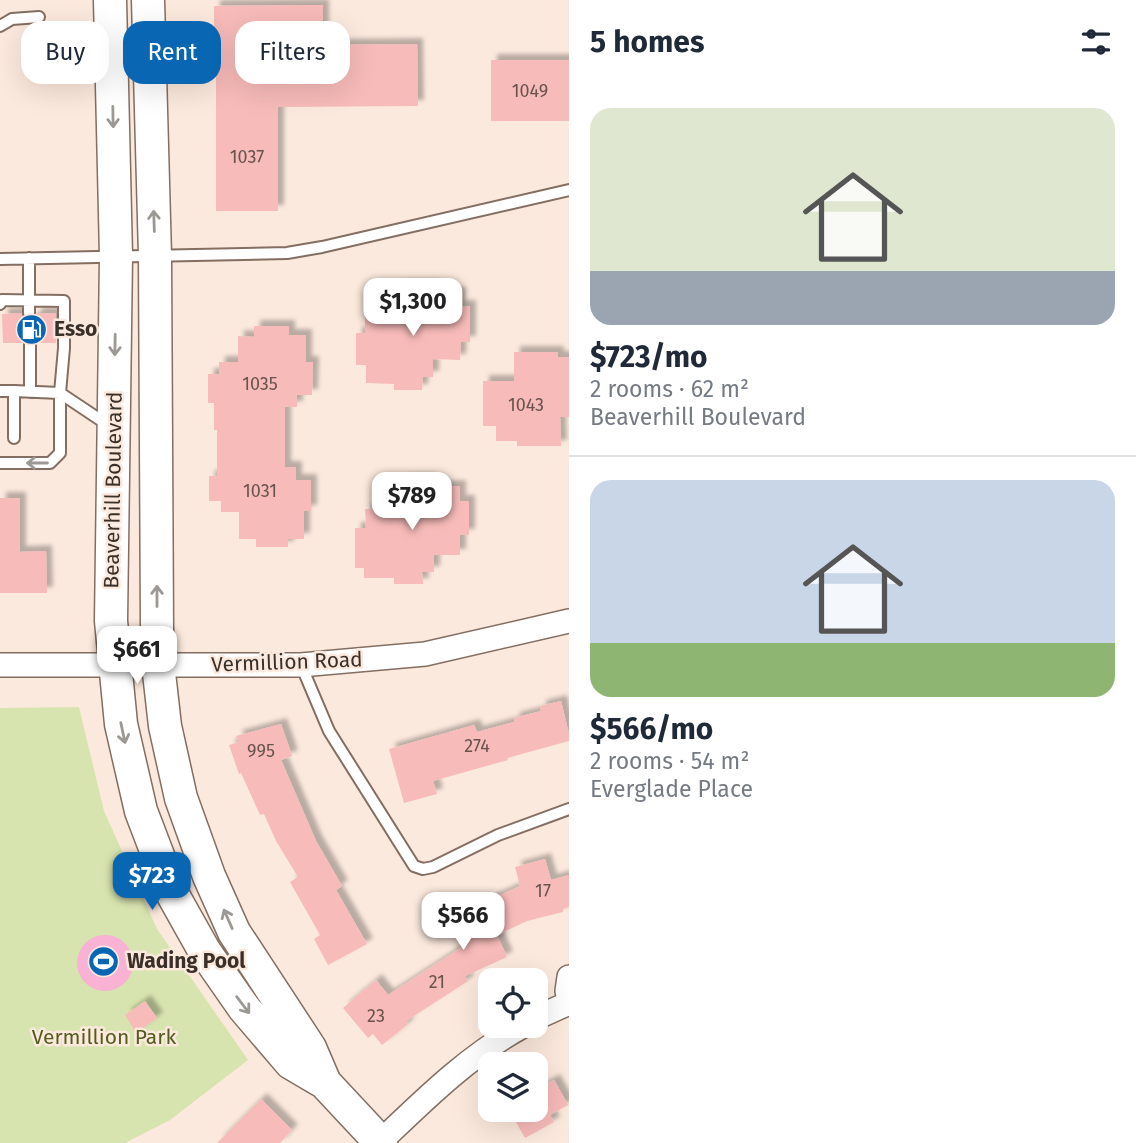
<!DOCTYPE html>
<html lang="en">
<head>
<meta charset="utf-8">
<style>
	body { margin:0; font-family:"Fira Sans",sans-serif; background:#f2f2f3; color:#1f2937; height:100vh; display:flex; flex-direction:column; font-size:26px; white-space:nowrap }
	* { box-sizing:border-box; margin:0 }
	p { font-size:23px; color:#747a83 }
	.icon { flex:none; width:38px; height:38px; fill:none; stroke:currentColor; stroke-width:2; stroke-linecap:round; stroke-linejoin:round }
	.map { position:relative; flex:1; overflow:hidden }
	.drawer { display:flex; flex-direction:column; background:#fff; width:567px }
	.drawer>* { flex:none }
	.top-card { position:absolute; left:21px; top:21px; width:443px; height:63px; display:flex; gap:14px }
	.buttons { position:absolute; left:478px; top:968px; display:grid; gap:14px }
	.buttons a { display:grid; place-items:center; width:70px; height:70px; border-radius:14px; background:#fff; box-shadow:0 7px 28px #0002; font-size:35px }
	.price { position:absolute; translate:-50% -60px; padding:0 16px; border-radius:14px; background:#fff; color:#222; font-size:23px; line-height:46px; filter:drop-shadow(0 2px 4px #0008) }
	.price::after { content:''; position:absolute; left:50%; top:42px; width:21px; height:16px; margin-left:-10px; background:inherit; clip-path:polygon(0 0,100% 0,50% 100%) }
	.price.on { background:#0966b3; color:#fff }
	ul { padding:0; list-style:none }
	li { display:grid; align-content:center; gap:14px; height:371px; padding:0 21px }
	li+li { border-top:2px solid #e0e1e3 }
	li span { display:grid; place-items:center; height:217px; border-radius:21px; color:#555 }
	li>.icon { margin-inline-start:auto }
	span .icon { width:126px; height:126px; fill:#fffc; stroke-width:1 }
	li b { font-size:30px }
	h2 { display:flex; justify-content:space-between; align-items:center; height:84px; padding:0 21px; font-size:30px }
	.pill { padding:0 24px; border-radius:21px; background:#fff; box-shadow:0 7px 28px #0002; font-size:24px; line-height:63px }
	.pill.on { background:#0966b3; color:#fff }
	main { display:flex; flex:1; min-height:0 }
	.map>svg:first-child { display:block }
	.green { fill:#d8e4af }
	.water { fill:#f9b1d4 }
	.building { fill:#f7bbb9; filter:url(#shadow) }
	.lines { fill:none; stroke-linecap:round; stroke-linejoin:round }
	.lane-casing { stroke:#836e61; stroke-width:14 }
	.street-casing { stroke:#836e61; stroke-width:26 }
	.secondary-casing { stroke:#836e61; stroke-width:35 }
	.lane { stroke:#fff; stroke-width:10 }
	.street { stroke:#fff; stroke-width:23 }
	.secondary { stroke:#fff; stroke-width:32 }
	.oneway { stroke:#9c9894 }
	.labels { text-anchor:middle; dominant-baseline:central; stroke-width:5; stroke-linejoin:round; paint-order:stroke }
	.number-label { font-size:18px; fill:#68534e }
	.poi-label { font-size:21px; font-weight:bold; fill:#39302a; stroke:#fce9dd; text-anchor:start }
	.street-label { font-size:21px; fill:#39302a; stroke:#fce9dd }
	.park-label { font-size:21px; fill:#525d1d; stroke:#fce9dd }
</style>
</head>
<body>
<main>
<div class="map">
<svg width="569" height="1143" viewBox="0 0 569 1143">
	<defs>
		<filter id="shadow"><feDropShadow dx="6" dy="-6" stdDeviation="2" flood-color="#0004"/></filter>
	</defs>
	<rect width="100%" height="100%" fill="#fce9dd"/>
	<path class="green" d="M79 707 104 811 157 929 248 1060 170 1120 125 1143H0V708Z"/>
	<path class="water" d="M77 963a28 28 0 1 1 56 0a28 28 0 1 1-56 0Z"/>
	<path class="building" d="M323 5V45L417 44 418 106 278 107V211H216V68H214V6Z
		M491 60H569V121H491Z
		M402 286H433V292L460 293 459 306H470V342H461L460 360 433 359V377H423L422 390H394V384L366 383V365H356V333H365V316L391 317V298L402 299Z
		M21 313 25 319 30 321 35 317 37 313H56V343H38L36 339 31 335 26 337 22 343H3L2 314Z
		M254 326H289V335H306V362H313L312 395H297V407H285V467H296V480H311V511H304V539H288V547H256V539H239V512H221V501H209V476H217V430H214V403H208V374H219V362H238V336L254 337Z
		M514 352H558V357H569V417H560L561 446H517V441H496V426H483V381H514Z
		M402 480H431V487L460 486V501H469V535H460V555H434V572H422L423 584H394V578H364V568H355V528H366L365 509 390 508V493H402Z
		M0 498H20V552L46 551 47 593H0Z
		M561 701 569 734V741L507 758 508 760 433 781 437 794 404 803 389 749 474 725 477 732 514 722V718L541 711 540 706Z
		M281 724 292 756 281 760 316 841 342 886 336 890 367 944 328 965 314 939 320 935 290 882 298 877 276 841 264 814 260 815 241 773 239 774 229 745 239 742 236 736Z
		M545 859 551 880 569 875V907L563 909V912L527 921 497 935 507 957 465 976 468 981 406 1021 408 1024 382 1045 373 1034 368 1038 343 1008 376 980 388 995 465 945 453 916 520 886 515 867Z
		M145 1001 157 1018 136 1033 125 1015Z
		M554 1080 568 1105 550 1115 554 1122 525 1138 509 1110H536V1090Z
		M261 1099 292 1130 280 1143H217Z"/>
	<g class="lines">
		<defs>
			<path id="lane" d="M0 26 12 19 39 17
				M29 258V313
				M0 259 287 253 322 247 569 190
				M0 304 2 300 64 301V348L60 393V453L50 463H0
				M30 343V392
				M0 391H14
				M14 438V391L60 393 108 425
				M301 665 329 731 414 866 423 869 433 867 498 835 569 809"/>
			<path id="street" d="M0 665H301L425 654 569 621
				M569 977 567 991 569 1000
				M536 1018 569 1003
				M379 1143C424 1100 468 1056 523 1026"/>
			<path id="secondary" d="M110 0 116 256 111 621 121 724 141 811 173 895 205 952 244 1008 291 1063 325 1083 381 1143
				M148 0 155 256 157 629 158 664 165 726 181 798 209 876 234 932 310 1048 325 1083"/>
		</defs>
		<use href="#lane" class="lane-casing"/>
		<use href="#street" class="street-casing"/>
		<use href="#secondary" class="secondary-casing"/>
		<use href="#lane" class="lane"/>
		<use href="#street" class="street"/>
		<use href="#secondary" class="secondary"/>
	</g>
	<defs><path id="oneway-shaft" d="M-6 0H5M1.5-3L5.5 0L1.5 3" fill="none" stroke-width="1.6" stroke-linecap="round" stroke-linejoin="round" transform="scale(1.75)"/></defs>
	<g class="oneway">
		<use href="#oneway-shaft" transform="translate(113 117) rotate(89)"/>
		<use href="#oneway-shaft" transform="translate(154 221) rotate(-92)"/>
		<use href="#oneway-shaft" transform="translate(115 345) rotate(91)"/>
		<use href="#oneway-shaft" transform="translate(37 463) rotate(180)"/>
		<use href="#oneway-shaft" transform="translate(157 596) rotate(-90)"/>
		<use href="#oneway-shaft" transform="translate(123 733) rotate(78)"/>
		<use href="#oneway-shaft" transform="translate(228 919) rotate(-114)"/>
		<use href="#oneway-shaft" transform="translate(243 1005) rotate(53)"/>
	</g>
	<defs>
		<symbol id="fuel-disc" viewBox="-11 -11 22 22"><circle r="9.5" fill="#0966b3" stroke="#fce9dd"/><path d="M-5.5-6h7V0h2V4h1.3V-2.5L3-4.5l.8-.8L6-3V5H2.5V1h-1V6h-7ZM-4.2-4.7v3.2H.2V-4.7Z" fill="#fff"/></symbol>
		<symbol id="stadium-disc" viewBox="-11 -11 22 22"><circle r="9.5" fill="#0966b3" stroke="#fce9dd"/><path d="M0-5a6.5 5 0 1 0 0 10a6.5 5 0 1 0 0-10ZM-3.5-1.8h7v3.6h-7Z" fill="#fff"/></symbol>
	</defs>
	<g fill-rule="evenodd">
		<use href="#fuel-disc" x="14" y="312" width="35" height="35"/>
		<use href="#stadium-disc" x="86" y="944" width="35" height="35"/>
	</g>
	<g class="labels">
		<g class="number-label">
			<text x="530" y="91">1049</text>
			<text x="247" y="157">1037</text>
			<text x="260" y="384">1035</text>
			<text x="526" y="405">1043</text>
			<text x="260" y="491">1031</text>
			<text x="477" y="746">274</text>
			<text x="261" y="751">995</text>
			<text x="543" y="891">17</text>
			<text x="437" y="982">21</text>
			<text x="376" y="1016">23</text>
		</g>
		<g class="poi-label">
			<text x="54" y="329">Esso</text>
			<text x="127" y="961">Wading Pool</text>
		</g>
		<g class="street-label">
			<text transform="translate(113 490) rotate(-89)">Beaverhill Boulevard</text>
			<text transform="translate(287 662) rotate(-2)">Vermillion Road</text>
		</g>
		<g class="park-label">
			<text x="104" y="1037">Vermillion Park</text>
		</g>
	</g>
</svg>
<div class="buttons">
<a><svg class="icon" aria-label="locate" viewBox="0 0 24 24"><circle cx="12" cy="12" r="6"/><path d="M12 2v4M12 18v4M2 12h4M18 12h4"/></svg></a>
<a><svg class="icon" aria-label="layers" viewBox="0 0 24 24"><path d="M12 4l9 5-9 5-9-5zM3 14l9 5 9-5"/></svg></a>
</div>
<b class="price" style="left:413px;top:338px">$1,300</b>
<b class="price" style="left:412px;top:532px">$789</b>
<b class="price" style="left:137px;top:686px">$661</b>
<b class="price on" style="left:152px;top:912px">$723</b>
<b class="price" style="left:463px;top:952px">$566</b>
<div class="top-card">
<a class="pill">Buy</a>
<a class="pill on">Rent</a>
<a class="pill">Filters</a>
</div>
</div>
<section class="drawer">
<h2>5 homes<svg class="icon" aria-label="filters" viewBox="0 0 24 24"><path d="M4 7h16M4 17h16"/><circle cx="9" cy="7" r="2"/><circle cx="15" cy="17" r="2"/></svg></h2>
<ul>
<li><span style="background:linear-gradient(#dfe7d0 75%,#9aa5b1 0)"><svg class="icon" aria-label="home" viewBox="0 0 24 24"><path d="M3 11l9-7 9 7M6 9v11h12V9"/></svg></span><div><b>$723/mo</b><p>2 rooms · 62 m²</p><p>Beaverhill Boulevard</p></div></li>
<li><span style="background:linear-gradient(#c9d6e8 75%,#8fb573 0)"><svg class="icon" aria-label="home" viewBox="0 0 24 24"><path d="M3 11l9-7 9 7M6 9v11h12V9"/></svg></span><div><b>$566/mo</b><p>2 rooms · 54 m²</p><p>Everglade Place</p></div></li>
</ul>
</section>
</main>
</body>
</html>
